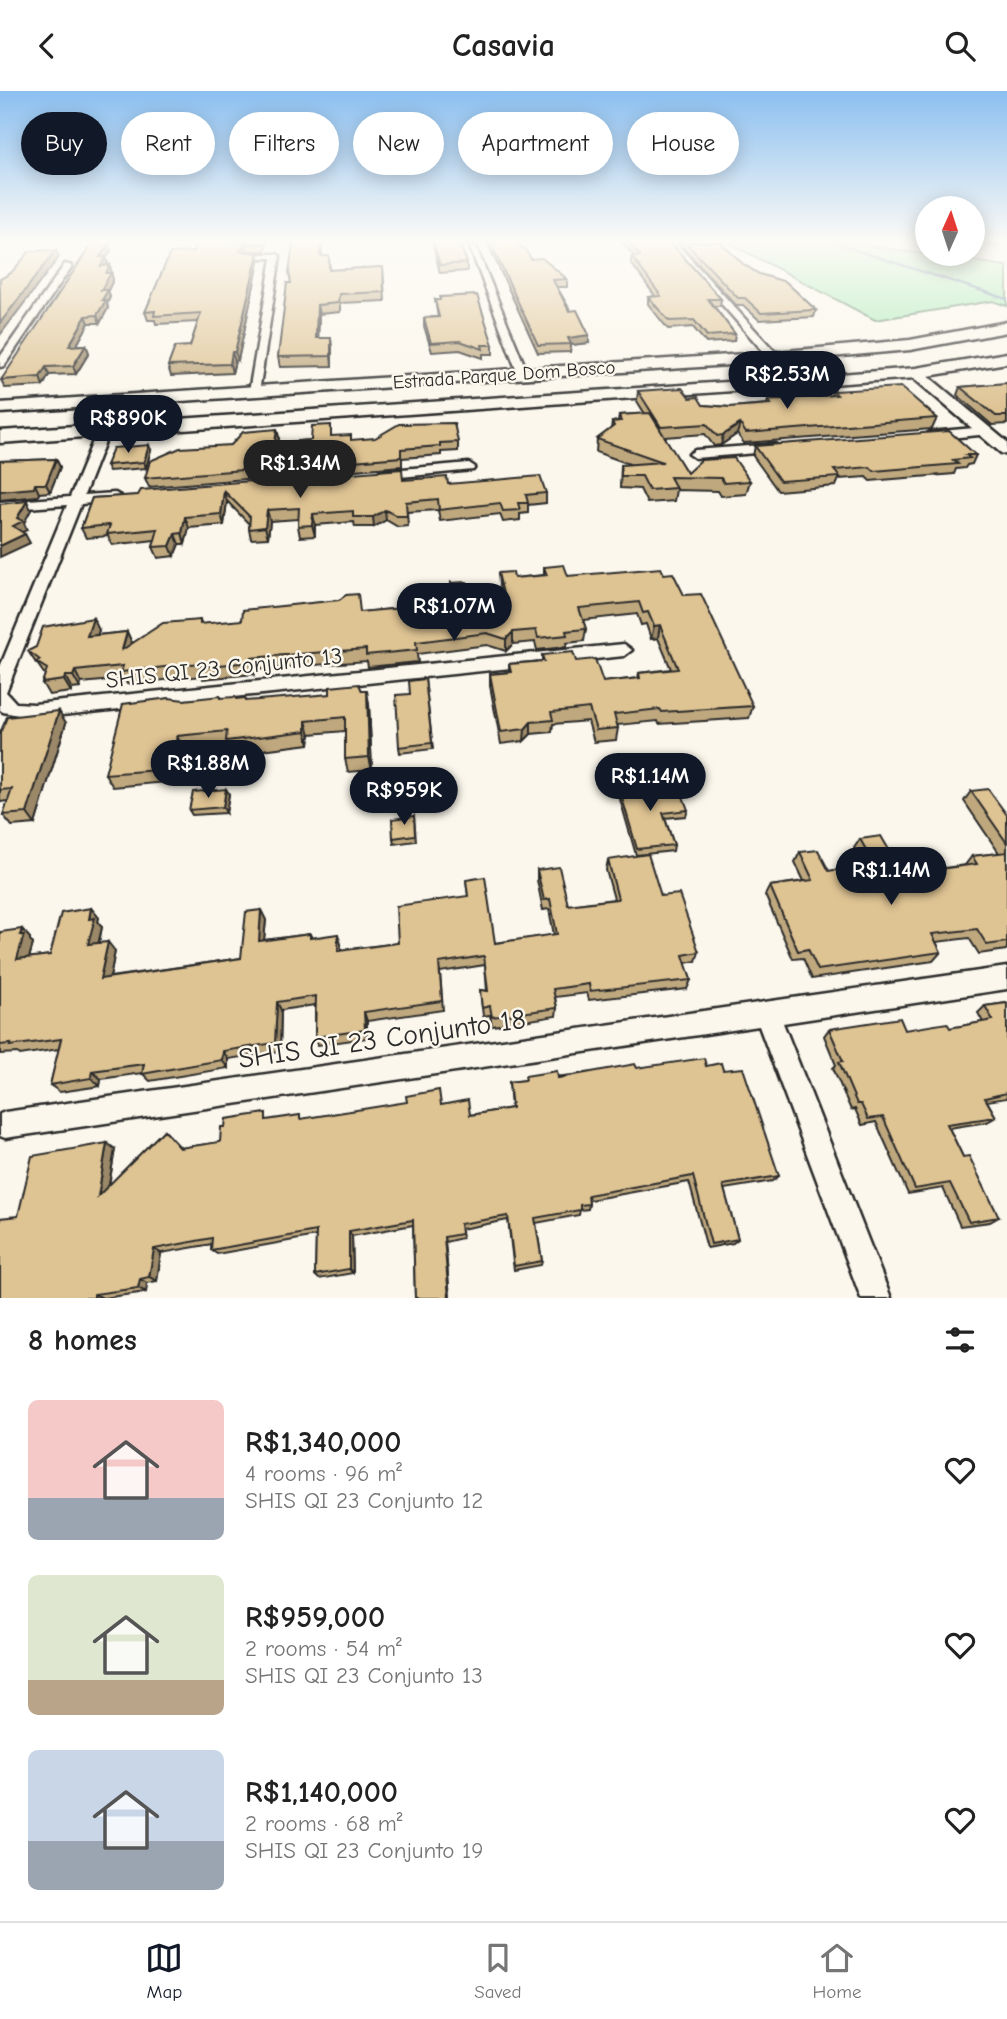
<!DOCTYPE html>
<html lang="en">
<head>
<meta charset="utf-8">
<style>
	body { margin:0; font-family:"Comic Neue",sans-serif; background:#f6f6f6; color:#222; height:100vh; display:flex; flex-direction:column; font-size:26px; white-space:nowrap }
	* { box-sizing:border-box; margin:0 }
	p { font-size:23px; color:#767676 }
	.icon { flex:none; width:38px; height:38px; fill:none; stroke:currentColor; stroke-width:2; stroke-linecap:round; stroke-linejoin:round }
	.map { position:relative; height:1207px; overflow:hidden }
	.panel { display:flex; flex-direction:column; background:#fff; flex:1 }
	.panel>* { flex:none }
	.guide { position:absolute; left:21px; top:21px; width:966px; height:63px; display:flex; gap:14px }
	.needle { width:46px; rotate:3deg }
	.buttons { position:absolute; left:915px; top:105px; display:grid; gap:14px }
	.buttons a { display:grid; place-items:center; width:70px; height:70px; border-radius:50%; background:#fff; box-shadow:0 4px 18px #0003; font-size:35px }
	.price { position:absolute; translate:-50% -60px; padding:0 16px; border-radius:24px; background:#111827; color:#fff; font-size:23px; line-height:46px; filter:drop-shadow(0 2px 4px #0008) }
	.price::after { content:''; position:absolute; left:50%; top:42px; width:21px; height:16px; margin-left:-10px; background:inherit; clip-path:polygon(0 0,100% 0,50% 100%) }
	.price.current { background:#222; color:#fff }
	ul { padding:0; list-style:none }
	li { display:flex; align-items:center; gap:21px; height:175px; padding:0 28px }
	li span { display:grid; place-items:center; flex:none; width:196px; height:140px; border-radius:10px; color:#555 }
	li>.icon { margin-inline-start:auto }
	span .icon { width:84px; height:84px; fill:#fffc; stroke-width:1 }
	li b { font-size:30px }
	h2 { display:flex; justify-content:space-between; align-items:center; height:84px; padding:0 28px; font-size:30px }
	.tag { padding:0 24px; border-radius:32px; background:#fff; box-shadow:0 4px 18px #0003; font-size:24px; line-height:63px }
	.tag.current { background:#111827; color:#fff }
	header { display:flex; justify-content:space-between; align-items:center; height:91px; padding:0 28px; background:#fff; font-size:32px; font-weight:700 }
	.tab-bar { display:flex; justify-content:space-around; align-items:center; height:98px; border-top:2px solid #e0e0e0; background:#fff; font-size:19px; color:#767676 }
	.tab-bar a { display:grid; justify-items:center; gap:4px }
	.tab-bar .current { color:#111827 }
	.map>svg:first-child { display:block }
	.green { fill:#a7eab5; stroke:#698a70; stroke-width:2 }
	.lines { fill:none; stroke-linecap:round; stroke-linejoin:round }
	.stream { stroke:#718da8; stroke-width:2.5 }
	.minor-casing { stroke:#2b2b2b; stroke-width:5 }
	.tertiary-casing { stroke:#2b2b2b; stroke-width:5 }
	.primary-casing { stroke:#2b2b2b; stroke-width:5 }
	.minor { fill:#fbf7ec; fill-rule:evenodd }
	.tertiary { fill:#fbf7ec; fill-rule:evenodd }
	.primary { fill:#fbf7ec; fill-rule:evenodd }
	.wall { fill:#bfa87e; stroke:#2b2b2b; stroke-width:2 }
	.shaded-wall { fill:#9b8867; stroke:#2b2b2b; stroke-width:2 }
	.building { fill:#dec393; stroke:#2b2b2b; stroke-width:2 }
	.labels { text-anchor:middle; dominant-baseline:central; stroke-width:5; stroke-linejoin:round; paint-order:stroke }
	.far-street-label { font-size:19px; fill:#2b2b2b; stroke:#fbf7ec }
	.street-label { font-size:23px; fill:#2b2b2b; stroke:#fbf7ec }
	.near-street-label { font-size:28px; fill:#2b2b2b; stroke:#fbf7ec }
</style>
</head>
<body>
<header><svg class="icon" aria-label="back" viewBox="0 0 24 24"><path d="M15 5l-7 7 7 7"/></svg>Casavia<svg class="icon" aria-label="search" viewBox="0 0 24 24"><circle cx="10" cy="10" r="6"/><path d="M15 15l6 6"/></svg></header>
<div class="map">
<svg width="1007" height="1207" viewBox="0 0 1007 1207">
	<rect width="100%" height="100%" fill="#fbf7ec"/>
	<filter id="ink" filterUnits="userSpaceOnUse"><feTurbulence type="fractalNoise" baseFrequency=".0143" numOctaves="2"/><feDisplacementMap in="SourceGraphic" scale="14" xChannelSelector="R" yChannelSelector="G"/><feConvolveMatrix kernelMatrix="1 2 1 2 8 2 1 2 1" color-interpolation-filters="sRGB"/></filter>
	<g filter="url(#ink)">
		<path class="green" d="M727 151 850 152 1007 175V215L993 210 875 229Z"/>
		<g class="lines">
			<path class="stream" d="M831 151 1007 208"/>
			<defs>
				<path id="minor" d="M667 151H675L778 264V268H770Z
					M469 154 476 156 528 283 527 285 518 283Z
					M247 163H276L280 165 259 301 254 304 249 301 272 167H244Z
					M65 173 72 175 4 275 0 276V266Z
					M104 334 110 338 84 404 115 402 122 406 115 410 81 413 6 601 16 612 34 613 624 553 632 559 624 565 34 627 3 621 0 619V576L67 414 0 419V411L70 406 98 338Z
					M985 336 989 337V343L930 349 924 345 930 341Z
					M776 353 782 357 780 360 695 367 689 363 695 359Z
					M469 372 475 376 473 379 380 388 374 384 380 380Z
					M1007 876V898L783 932 891 1207H861L759 935 5 1047 0 1045V1023L5 1021Z"/>
				<path id="tertiary" d="M916 278 921 279 1007 351V364L1001 362 911 285 909 282Z"/>
				<path id="primary" d="M1007 231V241L910 259 774 271 0 322V312L774 261 910 249Z
					M1007 262V272L916 287 0 352V340L815 285 916 277Z"/>
			</defs>
			<use href="#minor" class="minor-casing"/>
			<use href="#tertiary" class="tertiary-casing"/>
			<use href="#primary" class="primary-casing"/>
			<use href="#minor" class="minor"/>
			<use href="#tertiary" class="tertiary"/>
			<use href="#primary" class="primary"/>
		</g>
		<path class="wall" d="M197 151H267L265 160H247L259 170 238 269 235 270 232 282 171 285 168 275 190 255 198 231 156 233 155 229H148L145 221 193 161Z
			M293 151H322V165H329L330 179 383 176 385 210 340 212V221L319 223 318 247 332 256V275L280 276 278 266 291 192Z
			M432 151H459L467 172V180L440 182Z
			M487 151H516L518 154 531 168 567 188V196H557L589 252 571 254 570 261 538 262Z
			M622 151H670L721 208 720 215H714L735 243 734 250 706 252 693 236 668 238 648 213V206L655 205 631 172 632 166 634 165Z
			M678 151H720L743 173 816 219 814 226 759 229 743 214H736Z
			M973 151H1002L996 156Z
			M111 160 106 167 108 173V175L112 181 111 183 113 189 108 199 110 206 107 213 108 217 100 232H89L76 254H86L89 262 76 283 49 284 43 295 5 297 1 289Z
			M435 209 493 254V263H483V267L460 259 432 261 424 235V227L438 226Z
			M1007 292V333L992 334 957 304 960 296Z
			M638 300 690 307 703 314 730 316 767 313 768 309 831 304 833 300 937 327 932 338 744 352 737 343 721 354 714 355 705 343 664 346 687 382 750 390 746 403 721 405 718 400 676 399 674 410 647 412 640 398 620 397 621 374H632L596 361 597 348 611 338 612 331 618 330 619 324 645 323 637 310Z
			M277 338 279 347 278 352 311 349 333 345 352 349 458 351V360L441 361V364L402 367V375L149 396 145 387 231 354Z
			M755 355 976 364 972 373 967 374 965 377 956 378 954 383 870 390 866 386 839 388 836 395 778 400 753 365Z
			M151 359 146 377 109 380 106 374Z
			M56 368 60 376 50 401 39 402 38 405 0 409V370Z
			M403 389 546 402V412L528 414V422L520 423V429L503 431 500 423 440 430 438 419 407 421 408 435 398 436 386 429 374 436H355L354 431 315 434V445L300 446 298 435V428L270 430 268 447 251 448 249 438V433L227 410 224 434 189 437 185 453H179L174 465 158 467 153 456 155 449 112 454 108 445 86 447 81 437 92 407Z
			M544 476 568 485 664 483 684 504 753 615 749 627 659 633 658 630 617 634 618 637 616 649 594 651 588 630 553 633 552 641 531 643 524 650 501 653 490 595V583L509 581V573L542 570V564L576 570 603 591 638 587 639 582 671 578 658 547 651 548 646 533 641 534 637 523 583 529 586 538 584 550 567 552 566 556 537 559 535 551 513 553 506 560 487 554 417 563 418 571 368 576 367 570 288 576 255 579 254 583 203 588 202 585 127 593 124 588 81 592 80 597 72 598 71 601 49 604 42 592 45 584 38 574 36 572 28 560 99 539 97 544 127 541 132 552 200 529 202 533 361 521 423 515 451 500V492L471 514 502 512 499 494 498 482 514 487 544 484Z
			M425 588 433 658 400 662 399 656 410 603Z
			M221 607 236 608 245 607V610L369 613 372 679 348 681 345 668V640L310 643 309 653 231 663 227 653 183 657 177 690 113 696 105 683 184 609Z
			M66 632 35 733 12 735 3 724 8 710 0 711V642Z
			M618 693 651 704 688 719 686 725 665 727 674 754 673 760 636 764 617 698Z
			M226 698 229 703 226 722 192 724 189 719Z
			M971 700 1007 724V857L1006 859 979 863 969 847 936 851 941 861 933 870 812 888 803 867 793 868 765 804 770 795 804 790 795 771 800 761 829 780 863 775 854 757 860 748 903 783 965 774 972 765 999 762 964 710Z
			M414 725 416 750 394 753 393 747Z
			M608 769 661 805 699 861 696 870 685 872 691 889 687 898 589 909 587 902 555 906 557 917 556 925 492 935 490 924 483 925 480 899 487 900 485 874 440 881 443 919 367 930V947L318 954 315 946V914L281 919 280 960 228 968V977L150 990 142 982 101 988 100 995 60 1001 50 994 59 958 20 964 18 962 0 963V841L30 847V849L33 853 29 867 50 864 91 817 99 827 98 830 102 836 99 852 115 860 110 886 241 867 266 829 264 849 310 843 312 847 341 853V859L398 852 468 805 466 789 495 852 554 844 549 818 543 819 537 789V779L568 814 614 808 606 779Z
			M1007 912V1007L987 1010 996 1026 987 1031 949 1037 963 1066 999 1126 990 1131 960 1135 943 1097 908 1103 876 1031 862 1034 855 1018 851 1019 833 977 836 974 824 945 829 938 905 939 950 937 983 931 978 922 985 915Z
			M706 975 723 979 779 1085 773 1090 724 1098 738 1148 733 1152 707 1157 689 1091 589 1109V1113L588 1118 580 1119 579 1124 536 1132 542 1170 541 1174 514 1179 508 1129 461 1138 462 1147 445 1151 450 1207H415L413 1134 352 1145 353 1182 319 1188 315 1184 316 1145 217 1163 211 1159 212 1153 161 1162 157 1190 147 1192 146 1201 103 1207H0L18 1125 115 1058 109 1095 164 1039 181 1057 220 1051 271 1029 303 1028 441 1014 470 1024 511 1017 509 991 637 977Z"/>
		<path class="shaded-wall" d="M109 153 111 160 106 167 108 173 104 182 100 166Z
			M245 153 247 160H240Z
			M56 159 59 166 0 244V232Z
			M258 162 259 170 238 269 235 261Z
			M110 174 113 189 108 199 110 206 107 213 108 217 100 232 97 224 101 199 106 182Z
			M317 214 319 223 318 257 316 247Z
			M86 225 89 232 72 263 69 255Z
			M589 244V252L571 254 568 247Z
			M331 247 332 256V275L331 265Z
			M86 254 89 262 76 283 73 275Z
			M232 261 235 270 232 282 230 273Z
			M46 276 49 284 43 295 40 286Z
			M740 333 737 343 721 354 723 344Z
			M277 338 279 347 277 361 275 352Z
			M149 354 151 359 146 377 144 371Z
			M56 368 60 376 50 401 46 393Z
			M35 393 39 402 38 405 0 409V400Z
			M224 400 227 410 224 434 221 423Z
			M27 410 31 419 24 432 27 439 18 443 13 435Z
			M267 419 270 430 268 447 265 436Z
			M385 419 386 429 374 436 373 426Z
			M313 423 315 434V445L312 434Z
			M185 426 189 437 185 453 182 442Z
			M25 443 30 452 0 466V455Z
			M175 443 179 453 174 465 170 455Z
			M93 527 99 539 93 557 87 545Z
			M660 534 658 547 651 548 654 535Z
			M127 541 133 554 122 559Z
			M513 541V553L506 560V548Z
			M251 567 255 579 254 583 250 571Z
			M75 580 81 592 80 597 73 585Z
			M65 585 72 598 71 601 64 589Z
			M367 600 369 613 372 679 369 666Z
			M59 620 66 632 35 733 27 722Z
			M306 630 310 643 309 653 306 640Z
			M531 631V643L524 650 525 638Z
			M177 645 183 657 177 690 171 678Z
			M226 698 229 703 226 722 223 716Z
			M91 817 99 827 98 830 102 836 96 863 88 853 89 828Z
			M261 819 266 829 263 859 259 850Z
			M22 838 30 847V849L33 853 26 877 17 868 20 844Z
			M338 843 341 853V869L338 860Z
			M108 851 115 860 108 897 100 888Z
			M277 911 281 919 280 960 275 952Z
			M364 921 367 930V947L365 939Z
			M223 960 228 968V977L222 969Z
			M92 980 101 988 100 995 91 987Z
			M107 1052 115 1058 106 1111 98 1105Z
			M349 1140 352 1145 353 1182 349 1178Z
			M444 1146 445 1151 450 1207H449Z
			M154 1158 161 1162 157 1190 149 1186Z
			M140 1188 147 1192 146 1201 138 1197Z
			M94 1203 103 1207H94Z"/>
		<path class="building" d="M197 151H264L263 153H245L240 160 258 162 235 261H232L230 273 168 275 175 256 190 255 201 222 154 225 155 220 145 221 170 162 193 161Z
			M293 151H321L320 165H329V179L383 176 384 201 339 203 338 212 317 214 316 247H331V265L278 266 287 192H291L289 182Z
			M433 151H459L467 172 440 174Z
			M490 151H516L518 154 525 158 531 168 542 167 567 188 553 189 569 220 577 219 589 244 568 247 571 253 538 254Z
			M628 151H670L721 208H708L735 243 707 245 694 229 669 230 648 206 661 205 632 166 640 165Z
			M685 151H720L743 173 759 183 786 191 816 219 761 222 745 207H738Z
			M109 153 100 166H106L101 175 110 174 106 182H111L101 199H108L102 209H106L97 224 86 225 69 255 86 254 73 275 46 276 40 286 1 289 91 154Z
			M56 159 36 185 0 232V188L11 182 30 160Z
			M477 204 493 254H482L483 258 460 250 431 252 424 227 439 226 435 209H440V206Z
			M1007 292V325H996L960 296Z
			M901 296 937 327 746 342 740 333 723 344 717 345 707 333 661 336 638 300 682 297 690 307 698 306 703 314 730 316 771 313 768 309 837 304 833 300Z
			M650 322 687 382 701 369 734 367 750 390 724 392 721 387 670 386 676 397 649 399 642 385H621V374L663 371 597 348 614 335 612 331 621 330 619 324Z
			M454 332 458 351 440 352V355L401 358V366L145 387 150 370 180 357 231 354 243 341 277 338 275 352 311 349 312 335 331 334V345L351 344V349L375 347 399 333Z
			M949 340 976 364H966L970 367 953 369 958 373 874 380 870 376 834 379 840 386 780 390 755 355Z
			M149 354 144 371 106 374 113 357Z
			M56 368 46 393H35L34 397 0 400V370Z
			M402 378 403 389 447 386 448 393 540 385 546 402 526 404 528 412H518L520 419 503 420 500 412 439 419 438 408 406 411 407 425H397L385 419 373 426H353V420L313 423 312 434 298 435 299 417 267 419 265 436 249 438 250 426 224 400 221 423 185 426 182 442 175 443 170 455 153 456 158 438 107 443 110 434 81 437 92 407 138 404 141 399Z
			M27 410 17 427 23 430 13 435 25 443 0 455V413Z
			M564 474 568 485 661 477 664 483 673 482 684 504 701 503 753 615 662 621 660 618 614 623 618 637 596 639 589 617 551 621 553 629 531 631 525 638 501 641 490 583 511 581 509 573 544 570 542 564 573 561 576 570 595 568 603 591 640 587 639 582 678 578 660 534 654 535 648 521 643 522 639 511 579 517 586 538 566 540 567 544 538 547 536 539 513 541 506 548 487 542 416 551 417 559 366 564V558L285 564 251 567 250 571 199 576V572L121 581 123 575 75 580 73 585H65L64 589 42 592 47 578 36 571 40 569 28 560 36 556 43 536 93 527 87 545 127 541 122 559 163 532 200 529V533L242 529 243 519 339 509 346 504 358 503 360 521 423 515 421 503 453 500 451 492 467 491 471 514 505 511 498 482 513 481 514 487 547 484 544 476Z
			M425 588 432 652 399 656 396 604 410 603 409 590Z
			M359 593 362 600H367L369 666 345 668V626L306 630V640L226 650 227 640 177 645 171 678 105 683 123 613 169 607 184 609 220 605V607L235 606 236 608 245 607V610L330 603V596Z
			M59 620 27 722 3 724 12 698 0 699V642L7 626Z
			M646 689 651 704 681 700 688 719 663 722 674 754 637 758 618 693Z
			M226 698 223 716 189 719 193 701Z
			M988 698 1007 724V752L971 700Z
			M414 725 415 744 393 747 392 728Z
			M881 745 903 783 977 773 972 765 1007 761V851L987 854 977 838 932 843 941 861 818 879 808 858 798 860 770 795 813 789 800 761 818 759 829 780 874 773 860 748Z
			M648 763 661 805 679 803 699 861 683 864 691 889 590 900 589 893 553 898 557 917 492 926 490 915 482 917 480 899 488 900 484 865 439 872 442 910 364 921 365 939 315 946 316 905 277 911 275 952 223 960 222 969 142 983 144 973 92 980 91 987 50 994 61 948 10 955 11 953 0 954V841L22 838 20 844H24L17 868 50 864 61 822 91 817 89 828 95 827 88 853 108 851 100 888 241 867 246 821 261 819 259 850 310 843V847L338 843V860L398 852 396 815 468 805 466 789 485 786 495 852 557 843 550 808 544 809 537 779 559 776 568 814 618 808 608 769Z
			M1007 912V1002L985 1007 996 1026 947 1033 963 1066 969 1065 999 1126 969 1131 950 1092 915 1098 883 1026 868 1028 861 1013H857L839 971 843 970 829 938 900 927 905 939 947 932 950 937 993 929 985 915Z
			M704 967 706 975 721 972 723 979 743 977 779 1085 723 1094 738 1148 711 1153 693 1085 588 1104 589 1113 580 1114V1119L535 1127 542 1170 514 1175 508 1125 460 1133 461 1143 444 1146 449 1207H415L413 1129 349 1140V1178L315 1184 316 1140 211 1159 212 1147 154 1158 149 1186 140 1188 138 1197 94 1203V1207H0V1127L18 1125 32 1065 107 1052 98 1105 164 1039 180 1057 220 1051 221 1036H225L226 1028 266 1022V1029L300 1024V1028L407 1011 406 1005 439 999 441 1014 468 1009 470 1024 512 1017 509 991 526 989 525 985 557 980 558 987 635 973 637 977Z"/>
	</g>
	<linearGradient id="sky" x2="0" y2="1"><stop stop-color="#8bbff0"/><stop offset="0.47" stop-color="#fdfbf6"/><stop offset="1" stop-color="#fdfbf6" stop-opacity="0"/></linearGradient>
	<rect width="1007" height="320" fill="url(#sky)"/>
	<g class="labels">
		<g class="far-street-label">
			<text transform="translate(504 284) rotate(-4)">Estrada Parque Dom Bosco</text>
		</g>
		<g class="street-label">
			<text transform="translate(224 577) rotate(-6)">SHIS QI 23 Conjunto 13</text>
		</g>
		<g class="near-street-label">
			<text transform="translate(382 948) rotate(-8)">SHIS QI 23 Conjunto 18</text>
		</g>
	</g>
</svg>
<div class="buttons">
<a><svg class="needle" viewBox="-14 -14 28 28"><path d="M0-13l5 13h-10z" fill="#e53935"/><path d="M0 13l5-13h-10z" fill="#767676"/></svg></a>
</div>
<b class="price" style="left:787px;top:320px">R$2.53M</b>
<b class="price" style="left:128px;top:364px">R$890K</b>
<b class="price current" style="left:300px;top:409px">R$1.34M</b>
<b class="price" style="left:454px;top:552px">R$1.07M</b>
<b class="price" style="left:208px;top:709px">R$1.88M</b>
<b class="price" style="left:650px;top:722px">R$1.14M</b>
<b class="price" style="left:404px;top:736px">R$959K</b>
<b class="price" style="left:891px;top:816px">R$1.14M</b>
<div class="guide">
<a class="tag current">Buy</a>
<a class="tag">Rent</a>
<a class="tag">Filters</a>
<a class="tag">New</a>
<a class="tag">Apartment</a>
<a class="tag">House</a>
</div>
</div>
<section class="panel">
<h2>8 homes<svg class="icon" aria-label="filters" viewBox="0 0 24 24"><path d="M4 7h16M4 17h16"/><circle cx="9" cy="7" r="2"/><circle cx="15" cy="17" r="2"/></svg></h2>
<ul>
<li><span style="background:linear-gradient(#f6c9c9 70%,#9aa5b1 0)"><svg class="icon" aria-label="home" viewBox="0 0 24 24"><path d="M3 11l9-7 9 7M6 9v11h12V9"/></svg></span><div><b>R$1,340,000</b><p>4 rooms · 96 m²</p><p>SHIS QI 23 Conjunto 12</p></div><svg class="icon" aria-label="heart" viewBox="0 0 24 24"><path d="M12 20l-8-8c-3-5 5-10 8-4 3-6 11-1 8 4z"/></svg></li>
<li><span style="background:linear-gradient(#dfe7d0 75%,#b9a48a 0)"><svg class="icon" aria-label="home" viewBox="0 0 24 24"><path d="M3 11l9-7 9 7M6 9v11h12V9"/></svg></span><div><b>R$959,000</b><p>2 rooms · 54 m²</p><p>SHIS QI 23 Conjunto 13</p></div><svg class="icon" aria-label="heart" viewBox="0 0 24 24"><path d="M12 20l-8-8c-3-5 5-10 8-4 3-6 11-1 8 4z"/></svg></li>
<li><span style="background:linear-gradient(#c9d6e8 65%,#9aa5b1 0)"><svg class="icon" aria-label="home" viewBox="0 0 24 24"><path d="M3 11l9-7 9 7M6 9v11h12V9"/></svg></span><div><b>R$1,140,000</b><p>2 rooms · 68 m²</p><p>SHIS QI 23 Conjunto 19</p></div><svg class="icon" aria-label="heart" viewBox="0 0 24 24"><path d="M12 20l-8-8c-3-5 5-10 8-4 3-6 11-1 8 4z"/></svg></li>
</ul>
</section>
<nav class="tab-bar">
<a class="current"><svg class="icon" aria-label="map" viewBox="0 0 24 24"><path d="M3 6l6-2 6 2 6-2v14l-6 2-6-2-6 2zM9 4v14M15 6v14"/></svg>Map</a>
<a><svg class="icon" aria-label="saved" viewBox="0 0 24 24"><path d="M7 4h10v16l-5-4-5 4z"/></svg>Saved</a>
<a><svg class="icon" aria-label="home" viewBox="0 0 24 24"><path d="M3 11l9-7 9 7M6 9v11h12V9"/></svg>Home</a>
</nav>
</body>
</html>
